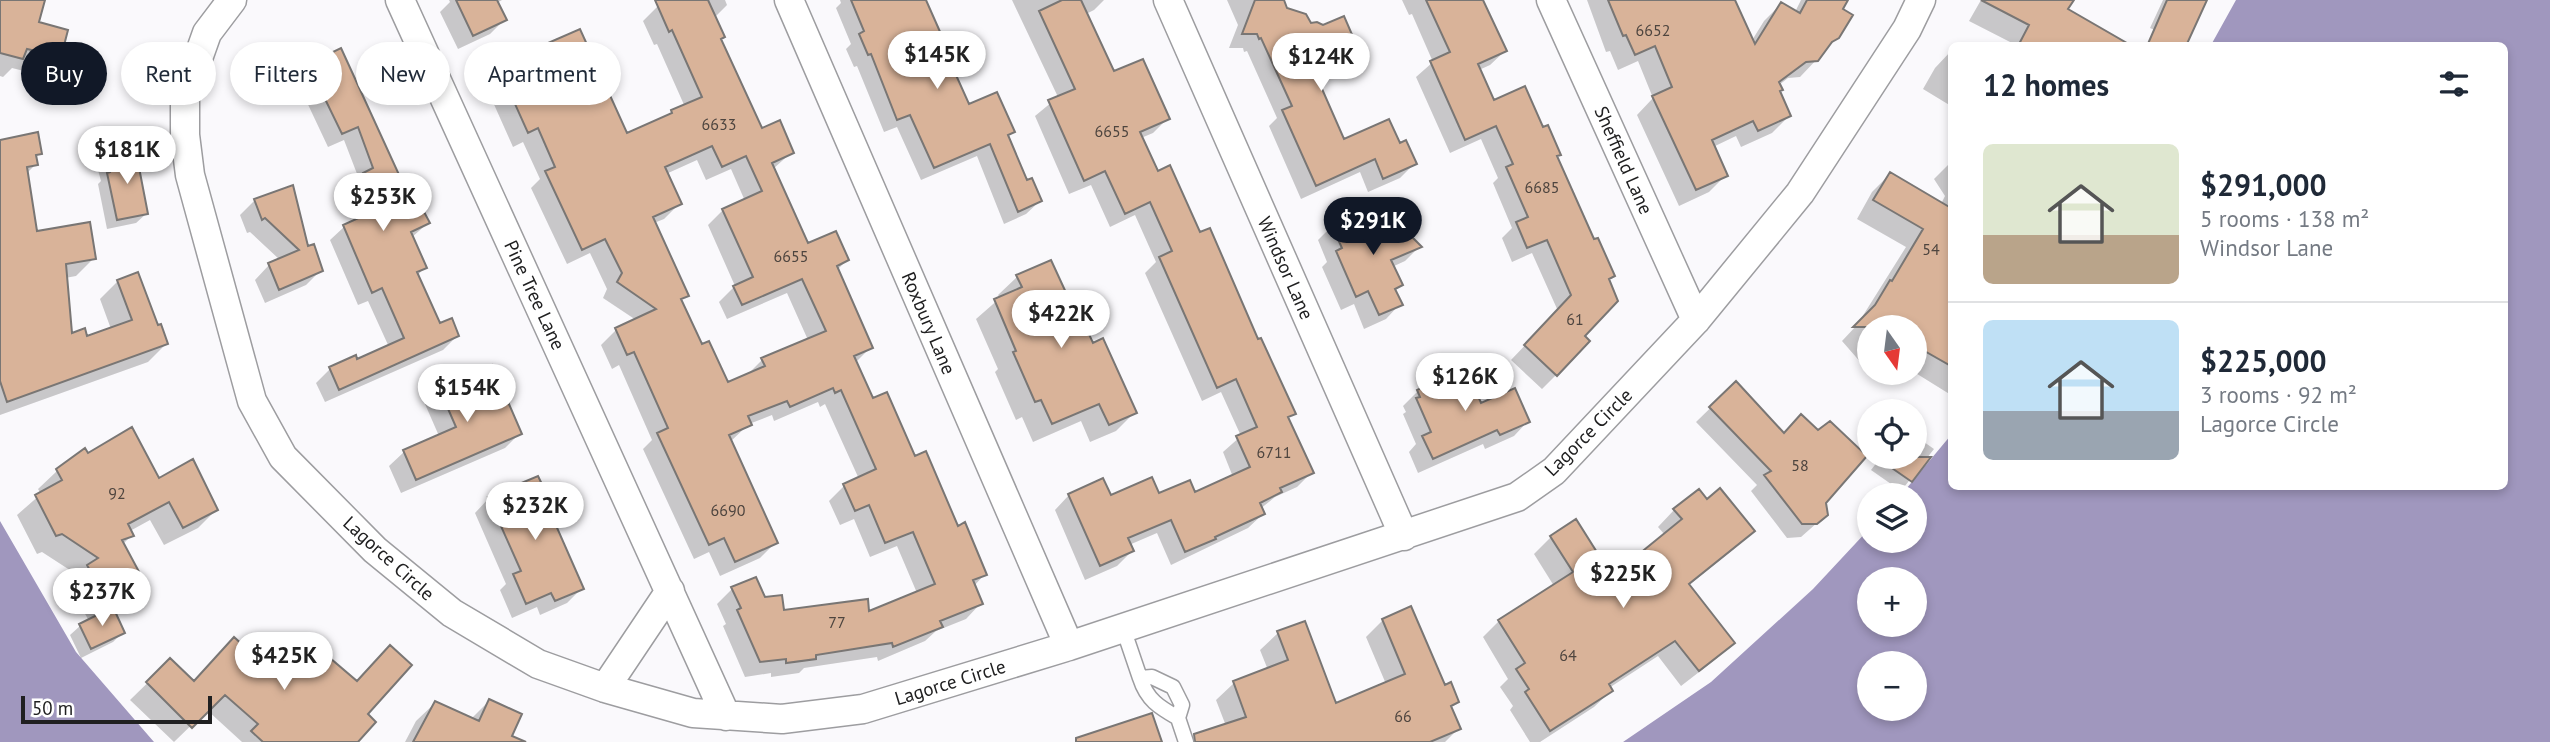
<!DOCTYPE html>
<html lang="en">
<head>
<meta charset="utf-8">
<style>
	body { margin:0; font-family:"PT Sans",sans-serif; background:#f2f2f3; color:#1f2937; height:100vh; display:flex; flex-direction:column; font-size:26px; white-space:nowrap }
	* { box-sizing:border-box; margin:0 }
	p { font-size:23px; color:#747a83 }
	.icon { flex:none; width:38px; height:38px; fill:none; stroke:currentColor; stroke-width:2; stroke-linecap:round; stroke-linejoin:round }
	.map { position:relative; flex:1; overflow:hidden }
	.sheet { position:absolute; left:1948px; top:42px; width:560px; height:448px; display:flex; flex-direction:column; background:#fff; border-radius:10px; box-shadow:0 4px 10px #0003 }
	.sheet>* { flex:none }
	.top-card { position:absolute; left:21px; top:42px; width:665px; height:63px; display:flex; gap:14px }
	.needle { width:46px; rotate:166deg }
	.tools { position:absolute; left:1857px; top:315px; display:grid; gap:14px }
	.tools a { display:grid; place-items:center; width:70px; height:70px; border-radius:50%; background:#fff; box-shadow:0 4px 10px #0003; font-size:35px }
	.scale { position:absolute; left:21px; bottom:18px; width:191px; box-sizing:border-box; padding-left:7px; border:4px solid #202021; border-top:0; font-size:19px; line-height:24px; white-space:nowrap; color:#202021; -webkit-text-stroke:5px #fff; paint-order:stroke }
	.price { position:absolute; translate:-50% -60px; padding:0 16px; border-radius:24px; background:#fff; color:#222; font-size:23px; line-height:46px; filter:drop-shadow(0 2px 4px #0008) }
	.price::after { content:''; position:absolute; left:50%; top:42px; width:21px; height:16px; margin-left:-10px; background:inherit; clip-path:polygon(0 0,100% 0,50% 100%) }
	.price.selected { background:#111827; color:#fff }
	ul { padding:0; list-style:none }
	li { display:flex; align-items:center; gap:21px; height:175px; padding:0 35px }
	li+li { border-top:2px solid #e0e1e3 }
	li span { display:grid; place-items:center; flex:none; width:196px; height:140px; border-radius:10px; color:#555 }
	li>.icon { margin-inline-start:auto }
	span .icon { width:84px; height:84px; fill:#fffc; stroke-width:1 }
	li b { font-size:30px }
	h2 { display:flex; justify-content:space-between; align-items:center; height:84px; padding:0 35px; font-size:30px }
	.chip { padding:0 24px; border-radius:32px; background:#fff; box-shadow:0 4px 10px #0003; font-size:24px; line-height:63px }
	.chip.selected { background:#111827; color:#fff }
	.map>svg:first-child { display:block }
	.water { fill:#a097be; fill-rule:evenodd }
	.shadow { fill:#0003; fill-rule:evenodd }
	.building { fill:#d9b399; stroke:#797674; stroke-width:2; fill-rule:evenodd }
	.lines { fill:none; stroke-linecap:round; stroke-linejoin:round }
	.service-casing { stroke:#9d9da0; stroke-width:17 }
	.minor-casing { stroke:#9d9da0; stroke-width:31 }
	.service { stroke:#fff; stroke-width:14 }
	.minor { stroke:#fff; stroke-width:28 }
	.labels { text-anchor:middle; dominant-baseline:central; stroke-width:5; stroke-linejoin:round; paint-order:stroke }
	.number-label { font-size:16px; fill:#4e453f }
	.street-label { font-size:19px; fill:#202021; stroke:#fff }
</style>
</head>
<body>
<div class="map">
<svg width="2550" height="742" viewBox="0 0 2550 742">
	<rect width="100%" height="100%" fill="#faf9fc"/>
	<path class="water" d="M2236 0H2550V742H1623L1711 682 1813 589 1869 529V541H1914V495H1901L1951 435V486H2504V46L2211 45ZM1869 579H1914V625H1869ZM1869 663H1914V709H1869Z
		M0 521 76 652 154 742H0Z"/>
	<path class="shadow" d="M0 0H43L37 23 59 57 40 75 12 68 3 77 0 76Z
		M449 0H502L497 3 505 19 490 34 458 49 440 12 450 2Z
		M672 0H725L727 5 714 18 719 40 761 130 792 152 773 169 807 246 847 260 837 270 871 347 855 363 872 401 915 458 985 574 974 586 981 603 966 619 936 631 925 641 878 661 877 657 804 668 799 673 771 677V673L745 677 723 626 726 624 717 604 732 589 764 599 782 612 868 613 917 593 897 546 870 557 854 519 840 525 829 501 844 486 859 479 825 404 820 407 818 402 774 421 772 415 749 424 730 442 775 543 760 558 720 576 709 552 694 559 643 449 652 440 619 365 612 369 601 345 616 330 636 320 603 298 607 289 590 253 567 264 531 188 540 179 523 142 513 147 488 91 503 76 512 72 511 70 526 55 626 136 685 107 657 44 654 45 643 21 658 6ZM697 160 706 180 731 169 745 201 723 210 708 225 735 286 719 302 727 319 787 293 808 340 762 360 747 375 727 384 701 346 680 302 687 295 654 223 664 219 679 204 666 174Z
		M840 0H905L937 36 969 106 1013 132 1007 138 1026 182 1040 201 1026 214 1004 224 977 156 921 180 897 127 884 132 857 66 854 67 846 49 851 44 836 8 841 3Z
		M1012 0H1104L1094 10 1086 14 1113 74 1167 119 1153 133 1141 138 1157 173 1199 234 1294 413 1287 419 1312 472 1297 487 1275 497 1260 509 1263 514 1248 528 1171 565 1157 533 1129 545 1132 551 1117 566 1085 580 1055 510 1069 495 1110 498 1194 494 1233 477 1223 452 1241 436 1221 392 1202 401 1145 273 1156 262 1135 215 1110 227 1091 185 1069 194 1035 116 1058 97Z
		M1227 0H1282L1286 9 1358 53 1344 68 1316 80 1343 141 1399 145 1415 163 1400 178 1368 192 1360 172 1301 199 1269 126 1277 118 1247 51 1244 52 1243 48H1229L1238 25Z
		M1402 0H1484L1482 2 1505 51 1490 65 1479 70 1493 102 1555 157 1593 242 1612 276 1607 281 1582 336 1556 375 1542 389 1511 360 1558 311 1532 253 1512 262 1502 238 1512 228 1493 183 1498 178 1481 139 1450 153 1416 77 1433 62 1412 14 1409 15Z
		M1587 0H1733L1751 42 1764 21 1781 4 1795 12 1801 0H1846L1836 7 1838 37 1800 77 1788 78 1779 85 1778 92 1789 116 1772 133 1741 147 1736 136 1713 147 1726 175 1709 192 1679 206 1637 115 1653 98 1638 61 1618 70 1610 51 1606 52Z
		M1981 0H2063L2066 10 2111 46H2011L2012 43 1969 21Z
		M2163 0H2205L2181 42 2150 28Z
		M1951 51V106L1923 89 1935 68Z
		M310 65 399 179 428 223 411 238 424 268 417 276 439 326 457 336 443 350 325 402 316 383 330 369 355 358 356 361 389 347 368 301 358 305 330 240 344 227 361 219 350 188 359 179 344 140 328 147 296 79Z
		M0 143 40 153 35 158 36 164 26 174 35 233 94 258 76 276 65 278 70 335 86 338 111 329 100 299 118 281 157 328 166 344 148 362 0 415Z
		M108 160 146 214 136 223 107 229 98 184 101 181 98 170Z
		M1951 162V395L1914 372V327H1869V372L1842 341 1857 325 1906 247 1857 219 1872 192 1890 174 1941 204 1945 196 1934 179Z
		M255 200 307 249 321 270 306 285 265 303 255 280 269 265 280 260 250 232 247 233 240 215Z
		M1355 222 1419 247 1405 261 1392 267 1401 285 1395 291 1400 304 1386 319 1364 329 1354 304 1341 310 1322 267 1327 262 1318 240 1332 226Z
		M1017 277 1092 345 1135 412 1116 431 1090 442 1081 421 1033 442 1022 417 1016 420 995 372 998 369 976 319 1000 298 998 295Z
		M1736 383 1783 435 1824 502 1826 515 1801 537 1787 538 1751 491 1757 485 1696 422Z
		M440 389 520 433 505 448 401 493 389 466 404 452 439 436 425 404Z
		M1418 391 1480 405 1528 421 1514 436 1485 449 1483 444 1418 473 1409 452 1416 444 1403 414 1406 412 1403 406Z
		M1914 435 1934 449 1901 491 1871 470 1881 457H1914Z
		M87 455 159 480 216 510 198 528 164 545 150 520 130 531 132 535 122 545 141 581 134 588 136 593 114 613 123 632 113 642 81 658 70 635 80 626 89 621 69 585 79 576 42 552 37 554 17 515 41 494 38 489 57 471Z
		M489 498 545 507 582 588 567 603 540 615 537 607 512 618 500 590 506 584 475 513Z
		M1707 501 1752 531 1736 547 1688 586 1732 643 1716 659 1681 686 1658 656 1609 688 1611 691 1594 707 1540 742H1530L1510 710 1513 706 1500 687 1508 679 1483 637 1499 621 1554 586 1534 554 1551 537 1575 522 1611 578 1665 535 1658 527 1674 510Z
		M1383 620 1457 702 1450 709 1459 728 1445 742H1188L1195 736 1226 726 1216 700 1234 683 1268 670 1260 650 1278 633 1335 706 1386 684 1366 637Z
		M263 653 365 714 356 742H242L207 710 174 742 130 700 170 661 193 683 257 660Z
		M489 701 507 742H405L416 721 435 703 471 719Z"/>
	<path class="building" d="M0 0H45L39 22 68 30 61 57 27 49 23 59 0 53Z
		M456 0H497L507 20 473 36Z
		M655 0H708L725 37 721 39 762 128 780 120 794 153 772 163 808 243 836 231 849 260 837 266 873 348 854 356 873 398 887 392 915 456 926 451 958 526 965 522 987 575 973 580 983 604 940 621 943 627 893 647 892 643 816 655V659L786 663V659L760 662 737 610 741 608 731 587 756 577 765 597 782 595 784 610 868 599 869 611 935 584 913 532 885 543 869 505 855 511 843 484 876 469 841 390 835 393 833 388 790 407 787 401 748 416 752 425 729 435 778 543 735 562 724 538 709 545 657 433 668 428 634 352 627 355 615 328 656 309 617 282 622 273 605 239 582 250 545 171 555 167 538 128 528 133 502 75 530 63 525 53 580 29 627 133 672 113 671 110 702 97 672 30 669 32ZM712 146 722 167 746 156 762 191 722 209 753 277 733 286 742 305 802 279 826 331 761 358 765 366 728 382 709 341 702 344 681 299 689 296 653 217 682 204 665 167Z
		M851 0H926L941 34 938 35 969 104 997 92 1015 132 1008 135 1027 180 1032 178 1042 201 1018 212 990 144 934 168 910 115 897 120 871 54 868 55 859 34 864 31Z
		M1062 0H1081L1114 71 1143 59 1170 119 1140 132 1158 171 1170 165 1200 232 1210 228 1258 339 1261 338 1296 414 1288 417 1314 473 1280 488 1282 492 1260 503 1265 514 1215 537 1216 539 1185 552 1171 520 1128 538 1134 551 1100 566 1068 494 1103 478 1111 495 1152 477 1159 493 1190 480 1195 492 1250 467 1236 436 1257 427 1236 379 1217 388 1159 257 1172 251 1150 202 1125 214 1105 171 1084 181 1048 100 1075 89 1039 11Z
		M1255 0H1284L1287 8 1306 14 1311 23 1317 22 1323 25 1344 16 1360 53 1315 73 1344 139 1389 119 1400 143 1406 140 1417 164 1383 179 1375 159 1316 186 1282 110 1292 106 1261 38 1259 39 1257 34H1242Z
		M1426 0H1483L1507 51 1478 64 1494 100 1525 86 1543 127 1548 125 1561 155 1557 156 1594 239 1598 238 1615 276 1609 279 1618 301 1585 336 1590 341 1557 376 1524 345 1571 295 1547 240 1527 248 1516 222 1528 217 1506 167 1513 164 1496 126 1465 140 1430 61 1450 52Z
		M1608 0H1735L1755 44 1781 2 1800 13 1807 0H1848L1843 9 1853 15 1839 38 1832 42 1818 61 1806 62 1779 82 1783 90 1780 91 1791 116 1758 131 1753 121 1712 140 1728 176 1696 190 1652 96 1672 87 1655 46 1635 55 1626 35 1623 36Z
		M1981 0H2074L2068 9 2132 46H2018L2029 25Z
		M2167 0H2207L2186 46H2147Z
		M341 48 400 177 407 180 430 223 411 232 427 268 417 272 440 323 452 318 459 336 339 390 329 367 356 355 357 359 404 338 382 288 372 293 343 225 376 210 363 173 373 168 358 127 342 134 308 64Z
		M38 132 42 154 36 155 38 165 27 167 37 231 90 222 96 259 66 264 72 333 85 328 87 336 132 320 117 280 138 272 158 325 161 324 168 344 7 402 0 381V140Z
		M136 152 148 214 117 220 107 173 110 172 107 158Z
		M1890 172 1951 208V366L1914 345V327H1853L1875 305 1890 280 1892 281 1923 229 1873 200Z
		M293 185 308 246 314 244 323 271 279 290 268 263 299 250 265 218 262 220 254 199Z
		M1380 209 1388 226 1397 222 1422 247 1391 260 1403 285 1395 289 1403 305 1379 315 1368 291 1356 297 1336 251 1342 248 1331 224 1353 215 1355 220Z
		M1051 260 1068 297 1071 295 1093 343 1103 338 1137 413 1109 425 1099 404 1052 424 1041 400 1035 402 1013 352 1016 351 994 299 1022 287 1016 275Z
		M492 365 522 434 416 480 403 450 456 427 439 388Z
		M1466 368 1481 403 1515 388 1530 422 1500 435 1497 430 1433 459 1422 436 1431 432 1416 398 1420 397 1417 390Z
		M1736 381 1784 433 1801 414 1818 430 1830 421 1867 456 1826 503 1828 515 1817 524H1802L1764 475 1771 471 1709 407Z
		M132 427 159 478 193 459 218 510 183 528 169 502 128 524 134 536 122 540 144 581 135 586 138 593 110 607 87 565 98 558 62 534 56 536 35 495 62 480 56 469 85 448 88 453Z
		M1876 457H1931L1912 482Z
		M538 476 551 503 547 505 584 589 555 601 551 593 526 604 513 574 521 571 488 497Z
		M1720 488 1755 531 1689 584 1735 643 1699 671 1675 641 1609 684 1613 691 1550 731 1525 692 1529 689 1516 669 1525 663 1498 620 1573 572 1550 536 1576 519 1612 576 1682 519 1673 509 1699 489 1707 499Z
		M1411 606 1445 685 1451 682 1459 702 1451 706 1461 729 1430 742H1195L1194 734 1246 717 1233 681 1288 660 1277 631 1305 621 1336 703 1405 674 1382 619Z
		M113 607 125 633 91 649 79 624Z
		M279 634 314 664 324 653 357 681 390 645 412 665 368 714 376 722 358 742H263L251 731 258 724 225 695 192 728 146 682 170 658 194 681 234 637 258 659Z
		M489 699 522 714 512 736 526 742H413L435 701 479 721Z
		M1152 713 1162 742H1076V738Z"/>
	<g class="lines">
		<defs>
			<path id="service" d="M1123 628 1140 678 1152 677 1173 687 1182 705 1178 718C1159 707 1147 700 1140 678
				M1178 718 1186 742"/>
			<path id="minor" d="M232 0 207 33 185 95V135L190 175 252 401 283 457 375 550 452 613 538 664 605 688 693 713 782 719 863 709 1069 646 1517 497 1554 471 1696 320 1800 193 1907 29 1921 0
				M400 0 726 716
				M789 0 1069 646
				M1168 0 1404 536
				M1551 0 1696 320
				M605 688 670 591"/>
		</defs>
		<use href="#service" class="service-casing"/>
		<use href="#minor" class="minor-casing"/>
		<use href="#service" class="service"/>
		<use href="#minor" class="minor"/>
	</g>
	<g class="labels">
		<g class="number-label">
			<text x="1653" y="30">6652</text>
			<text x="719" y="124">6633</text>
			<text x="1112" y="131">6655</text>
			<text x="1542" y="187">6685</text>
			<text x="1931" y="249">54</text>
			<text x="791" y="256">6655</text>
			<text x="1575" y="319">61</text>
			<text x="1274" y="452">6711</text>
			<text x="1800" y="465">58</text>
			<text x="117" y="493">92</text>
			<text x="728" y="510">6690</text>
			<text x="837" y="622">77</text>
			<text x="1568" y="655">64</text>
			<text x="1403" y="716">66</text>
		</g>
		<g class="street-label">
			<text transform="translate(1624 160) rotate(66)">Sheffield Lane</text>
			<text transform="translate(1286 268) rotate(66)">Windsor Lane</text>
			<text transform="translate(535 295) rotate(65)">Pine Tree Lane</text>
			<text transform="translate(929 323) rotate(67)">Roxbury Lane</text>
			<text transform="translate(1588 432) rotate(-45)">Lagorce Circle</text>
			<text transform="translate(389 558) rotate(42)">Lagorce Circle</text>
			<text transform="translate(950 682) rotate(-17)">Lagorce Circle</text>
		</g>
	</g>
</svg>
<div class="tools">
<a><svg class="needle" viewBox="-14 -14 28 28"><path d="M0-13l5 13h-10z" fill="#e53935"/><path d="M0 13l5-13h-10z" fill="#747a83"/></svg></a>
<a><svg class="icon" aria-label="locate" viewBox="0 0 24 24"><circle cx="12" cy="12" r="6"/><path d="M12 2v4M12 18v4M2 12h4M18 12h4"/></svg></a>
<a><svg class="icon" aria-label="layers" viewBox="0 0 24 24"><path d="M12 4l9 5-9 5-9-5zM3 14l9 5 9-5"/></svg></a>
<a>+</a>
<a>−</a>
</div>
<div class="scale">50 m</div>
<b class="price" style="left:937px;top:91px">$145K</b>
<b class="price" style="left:1321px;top:93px">$124K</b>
<b class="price" style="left:127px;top:186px">$181K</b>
<b class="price" style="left:383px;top:233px">$253K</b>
<b class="price selected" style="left:1373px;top:257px">$291K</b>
<b class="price" style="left:1061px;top:350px">$422K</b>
<b class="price" style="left:1465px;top:413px">$126K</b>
<b class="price" style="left:467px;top:424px">$154K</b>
<b class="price" style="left:535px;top:542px">$232K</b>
<b class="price" style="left:1623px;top:610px">$225K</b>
<b class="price" style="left:102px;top:628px">$237K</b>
<b class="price" style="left:284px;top:692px">$425K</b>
<div class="top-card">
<a class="chip selected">Buy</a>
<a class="chip">Rent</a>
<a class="chip">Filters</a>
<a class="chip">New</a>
<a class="chip">Apartment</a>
</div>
<section class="sheet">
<h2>12 homes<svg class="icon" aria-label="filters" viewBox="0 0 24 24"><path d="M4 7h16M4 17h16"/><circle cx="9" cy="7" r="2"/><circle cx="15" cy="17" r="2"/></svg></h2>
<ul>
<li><span style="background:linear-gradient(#dfe7d0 65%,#b9a48a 0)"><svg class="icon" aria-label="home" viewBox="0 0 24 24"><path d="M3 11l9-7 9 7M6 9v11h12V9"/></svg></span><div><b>$291,000</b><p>5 rooms · 138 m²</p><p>Windsor Lane</p></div></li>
<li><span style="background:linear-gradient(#bfe0f5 65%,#9aa5b1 0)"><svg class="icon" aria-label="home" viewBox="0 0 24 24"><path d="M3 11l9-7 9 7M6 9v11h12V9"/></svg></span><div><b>$225,000</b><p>3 rooms · 92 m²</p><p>Lagorce Circle</p></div></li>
</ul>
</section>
</div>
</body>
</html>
